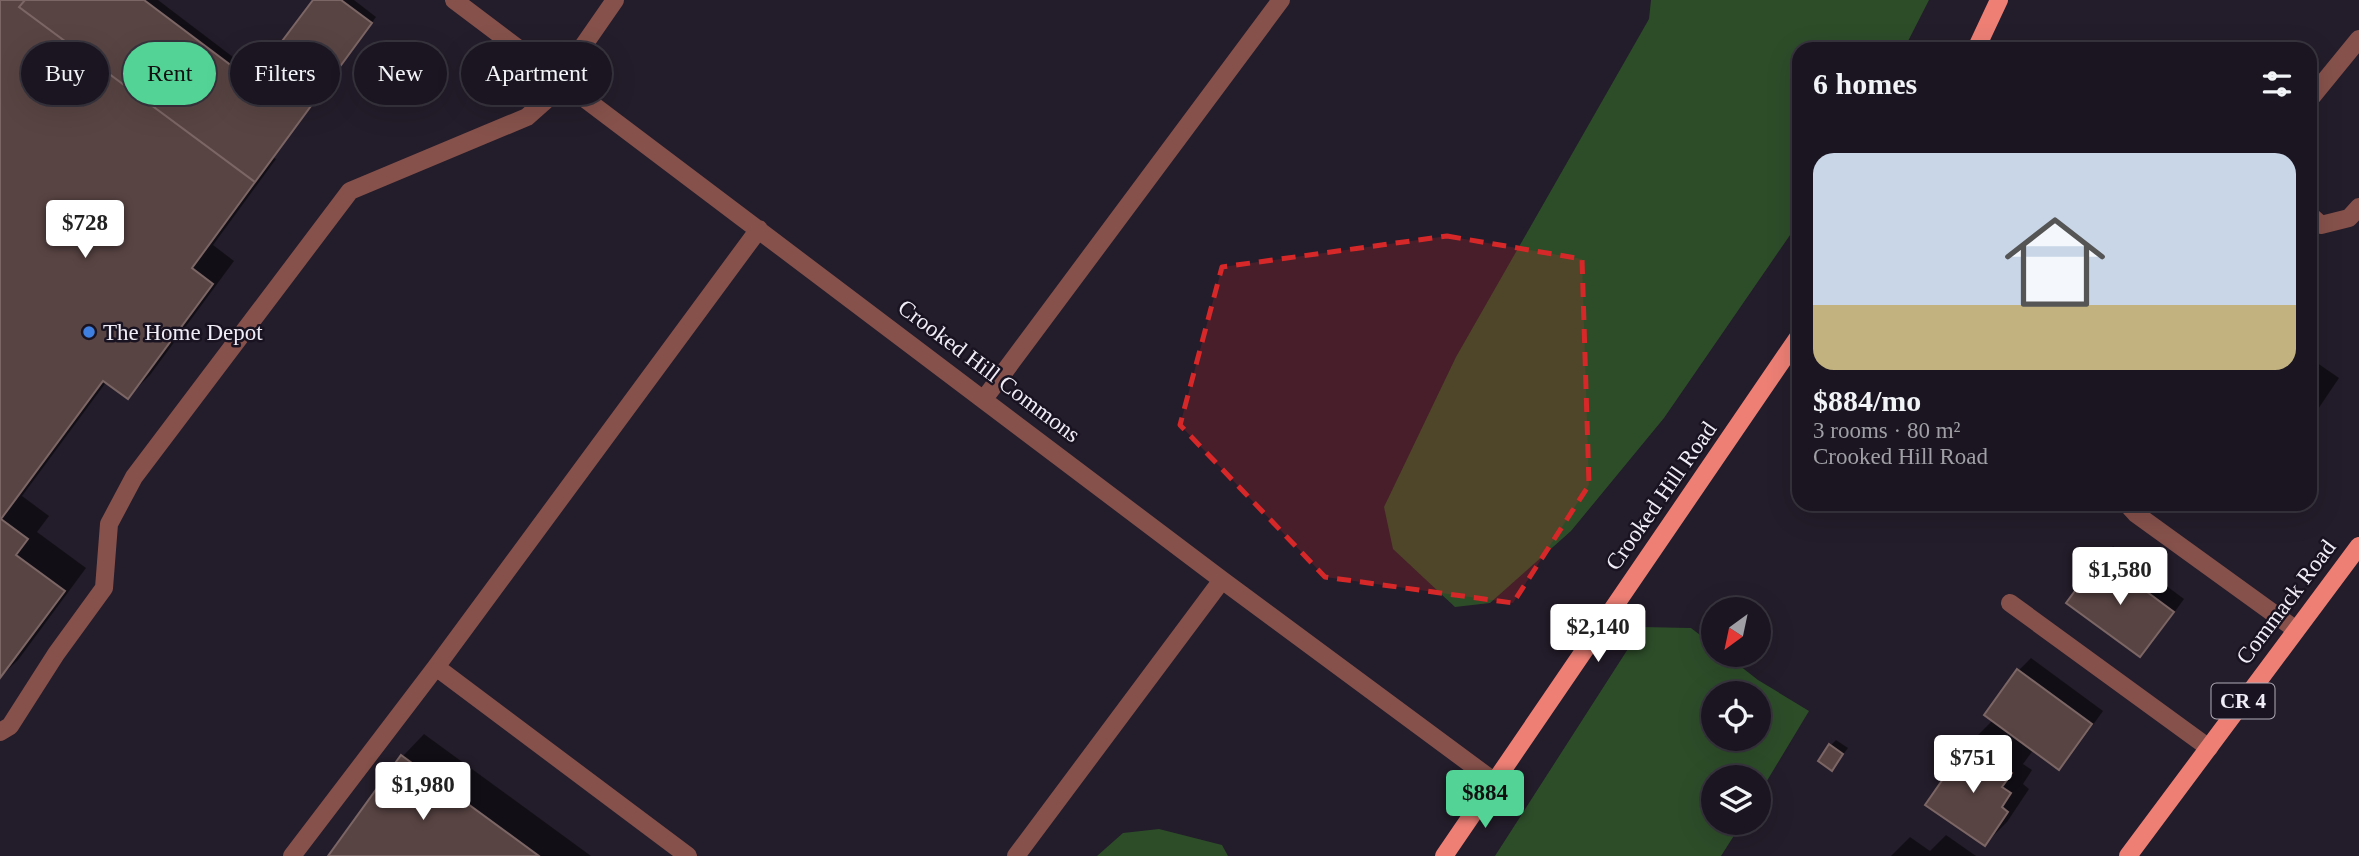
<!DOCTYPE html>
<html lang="en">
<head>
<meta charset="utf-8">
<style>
	body { margin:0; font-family:Georgia,serif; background:#231e29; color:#f1f3f6; height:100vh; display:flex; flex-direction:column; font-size:26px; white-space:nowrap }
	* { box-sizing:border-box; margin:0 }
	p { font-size:23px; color:#9f9fa5 }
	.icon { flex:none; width:38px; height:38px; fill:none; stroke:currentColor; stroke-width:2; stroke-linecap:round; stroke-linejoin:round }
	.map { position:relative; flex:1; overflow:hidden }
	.details { position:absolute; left:1792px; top:42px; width:525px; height:469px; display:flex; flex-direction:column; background:#1a1520; border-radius:21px; box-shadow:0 7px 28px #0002,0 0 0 2px #38343e }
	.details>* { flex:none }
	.guide { position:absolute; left:21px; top:42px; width:665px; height:63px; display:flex; gap:14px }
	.needle { width:46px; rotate:213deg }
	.tools { position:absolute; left:1701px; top:597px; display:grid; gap:14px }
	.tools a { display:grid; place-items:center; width:70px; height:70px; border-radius:50%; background:#1a1520; box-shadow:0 7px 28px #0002,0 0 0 2px #38343e; font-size:35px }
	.price { position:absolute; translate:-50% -60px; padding:0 16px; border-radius:7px; background:#fff; color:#222; font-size:23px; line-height:46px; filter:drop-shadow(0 2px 4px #0008) }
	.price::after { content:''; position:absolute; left:50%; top:42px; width:21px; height:16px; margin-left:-10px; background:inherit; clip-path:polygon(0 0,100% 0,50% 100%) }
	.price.on { background:#54d396; color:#111 }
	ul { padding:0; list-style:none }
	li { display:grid; align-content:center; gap:14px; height:371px; padding:0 21px }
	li+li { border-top:2px solid #38343e }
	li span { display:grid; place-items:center; height:217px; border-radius:21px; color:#555 }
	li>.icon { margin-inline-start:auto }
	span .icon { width:126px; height:126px; fill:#fffc; stroke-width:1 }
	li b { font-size:30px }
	h2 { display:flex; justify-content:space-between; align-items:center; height:84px; padding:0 21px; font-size:30px }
	.tag { padding:0 24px; border-radius:32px; background:#1a1520; box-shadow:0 7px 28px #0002,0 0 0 2px #38343e; font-size:24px; line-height:63px }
	.tag.on { background:#54d396; color:#111 }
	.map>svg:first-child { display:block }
	.green { fill:#2d4d29; fill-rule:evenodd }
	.shadow { fill:#0007 }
	.building { fill:#584443; stroke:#7c6665; stroke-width:2 }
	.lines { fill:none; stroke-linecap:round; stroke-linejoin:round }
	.minor { stroke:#86514b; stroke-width:18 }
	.major { stroke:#ed7f75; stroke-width:18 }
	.marked { fill:#d62828; fill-opacity:0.2; stroke:#d62828; stroke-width:5; stroke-dasharray:14 9; stroke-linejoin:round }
	.shop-dot { fill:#3f7fe0; stroke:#191321; stroke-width:2.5 }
	.labels { text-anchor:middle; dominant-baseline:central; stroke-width:5; stroke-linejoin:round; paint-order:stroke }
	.shield { fill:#191321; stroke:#b0acb7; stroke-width:2 }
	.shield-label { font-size:21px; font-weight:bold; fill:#f1edf7 }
	.poi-label { font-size:23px; fill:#f1edf7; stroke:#191321; text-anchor:start }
	.street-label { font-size:23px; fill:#f1edf7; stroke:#191321 }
</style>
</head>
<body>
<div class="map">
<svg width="2359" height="856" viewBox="0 0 2359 856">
	<rect width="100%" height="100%" fill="#231c2a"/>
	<path class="green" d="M1651 0H1929L1904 49H1799V222L1664 418 1571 531 1490 603 1455 607 1393 549 1384 507 1456 357 1649 19Z
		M1642 627 1691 628 1713 645V654L1726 655 1758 680 1809 711 1759 794V777H1713V822L1742 823 1721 856H1495ZM1713 693H1759V738H1713Z
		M1159 829 1222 845 1228 856H1097L1123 833Z"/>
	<path class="shadow" d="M0 0H158L258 76 316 0H354L376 17 273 157 276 159 213 245 234 261 150 375 128 397 107 381 22 496 49 516 37 532 86 568 18 660 0 677Z
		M2310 358 2339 378 2310 421Z
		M2113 546 2184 599 2152 643 2140 655 2101 559Z
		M2031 658 2103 711 2071 755 2059 767 2034 749 2023 764 2032 770 2023 784 2029 789 2007 822 1985 844 1928 805 1969 744 1993 720 1986 715 2019 670Z
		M424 734 591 856H330L402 757Z
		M1836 740 1848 748 1832 769 1831 745Z
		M1946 835 1976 856H1891L1910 837 1930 851Z"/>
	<path class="building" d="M0 0H25L19 7 255 182 192 268 213 284 128 399 103 381 1 519 28 539 16 555 65 591 0 678Z
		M25 0H144L252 81 313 0H341L372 23 255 182 19 7Z
		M2100 557 2174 612 2140 657 2066 603Z
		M2017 669 2092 724 2059 770 1984 715Z
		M1968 743 2012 773 2002 787 2011 793 2002 807 2008 812 1985 846 1925 805Z
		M1829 744 1843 754 1832 771 1818 761Z
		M401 755 539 856H328Z"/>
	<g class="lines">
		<path class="minor" d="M454 0 1222 580 1495 782
			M2310 99 2359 39
			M2310 215 2321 225 2349 218 2359 207
			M984 399 1281 0
			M2127 504 2136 514 2295 629
			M2010 603 2209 748
			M436 667 688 856
			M0 732 10 726 56 654 104 588 109 524 134 477 350 191 527 117 545 101 615 0
			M292 856 436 667 759 229
			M1016 856 1222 580"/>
		<path class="major" d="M1976 49 1999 0
			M1444 856 1799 336
			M2128 856 2359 546"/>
	</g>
	<path class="marked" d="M1447 236 1582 259 1589 485 1513 603 1325 577 1180 425 1222 267Z"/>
	<circle class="shop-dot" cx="89" cy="332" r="7"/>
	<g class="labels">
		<rect class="shield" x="2211.5" y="683.5" width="63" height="35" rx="5"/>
		<g class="shield-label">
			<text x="2243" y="701">CR 4</text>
		</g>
		<g class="poi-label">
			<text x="103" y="332">The Home Depot</text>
		</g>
		<g class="street-label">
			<text transform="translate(989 371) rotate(37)">Crooked Hill Commons</text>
			<text transform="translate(1661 496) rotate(-55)">Crooked Hill Road</text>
			<text transform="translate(2286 602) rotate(-53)">Commack Road</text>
		</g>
	</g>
</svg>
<div class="tools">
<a><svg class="needle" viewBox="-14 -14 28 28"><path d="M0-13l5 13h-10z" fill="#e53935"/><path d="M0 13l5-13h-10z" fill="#9f9fa5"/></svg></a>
<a><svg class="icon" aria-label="locate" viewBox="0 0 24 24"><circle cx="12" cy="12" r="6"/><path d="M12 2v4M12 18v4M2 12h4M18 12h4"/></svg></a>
<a><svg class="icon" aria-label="layers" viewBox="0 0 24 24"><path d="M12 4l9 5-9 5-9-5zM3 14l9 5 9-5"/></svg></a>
</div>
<b class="price" style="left:85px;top:260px">$728</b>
<b class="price" style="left:2120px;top:607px">$1,580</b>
<b class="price" style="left:1598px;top:664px">$2,140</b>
<b class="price" style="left:1973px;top:795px">$751</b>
<b class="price" style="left:423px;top:822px">$1,980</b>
<b class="price on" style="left:1485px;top:830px">$884</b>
<div class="guide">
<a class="tag">Buy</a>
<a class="tag on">Rent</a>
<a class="tag">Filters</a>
<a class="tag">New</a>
<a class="tag">Apartment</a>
</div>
<section class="details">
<h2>6 homes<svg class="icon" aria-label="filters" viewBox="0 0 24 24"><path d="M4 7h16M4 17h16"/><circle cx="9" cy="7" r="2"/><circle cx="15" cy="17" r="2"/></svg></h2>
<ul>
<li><span style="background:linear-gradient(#c9d6e8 70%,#c2b280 0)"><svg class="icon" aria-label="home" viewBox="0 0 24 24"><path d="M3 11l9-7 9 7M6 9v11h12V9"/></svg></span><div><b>$884/mo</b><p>3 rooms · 80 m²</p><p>Crooked Hill Road</p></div></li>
</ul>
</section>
</div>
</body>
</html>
